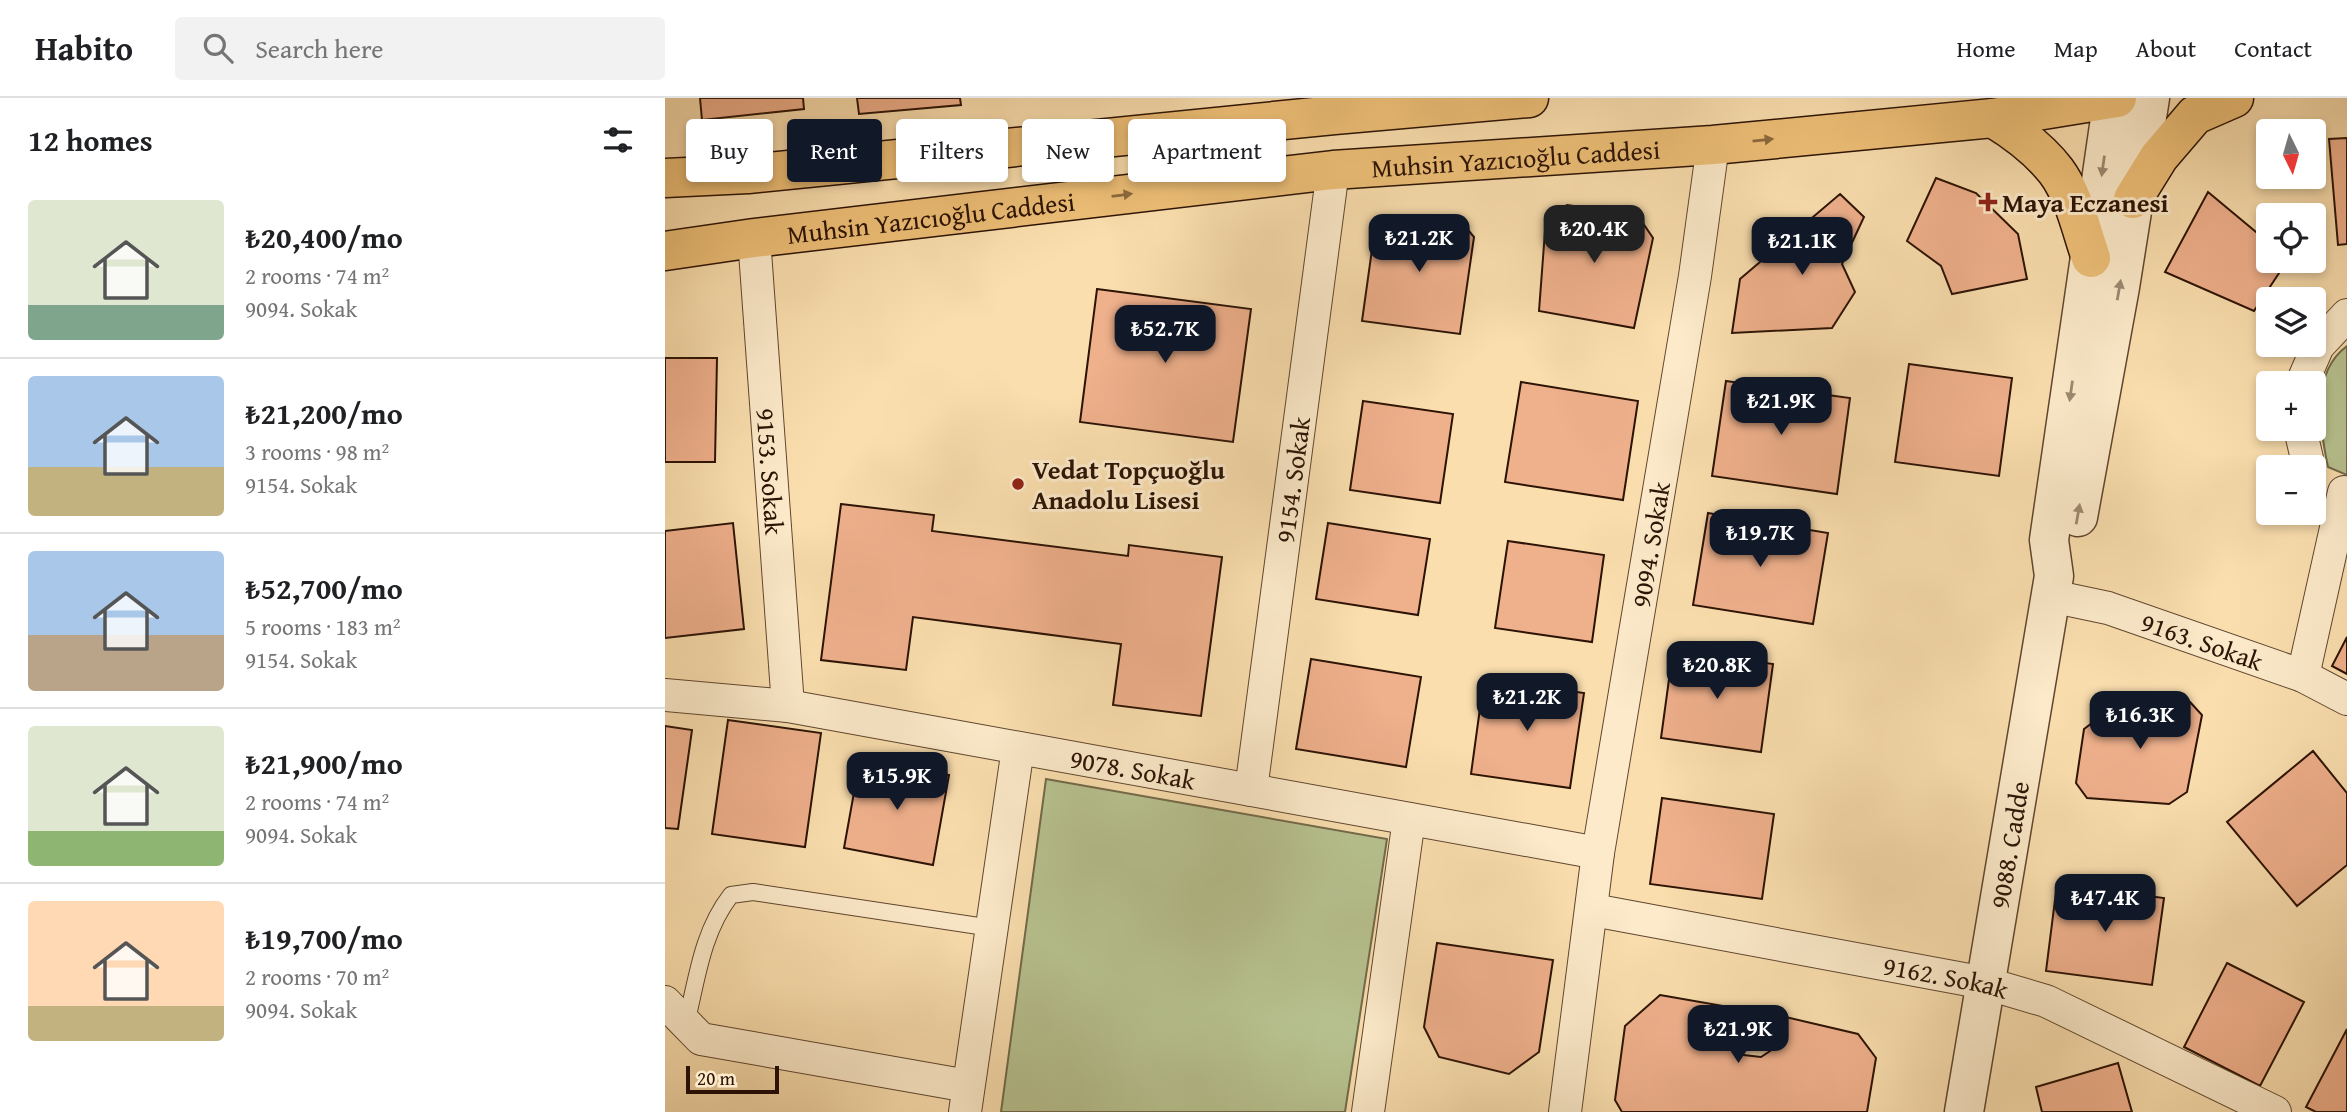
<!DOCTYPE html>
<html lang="en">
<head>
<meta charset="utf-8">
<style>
	body { margin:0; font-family:"Gentium Book Plus",serif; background:#f2f2f2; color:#202124; height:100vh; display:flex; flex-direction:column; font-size:26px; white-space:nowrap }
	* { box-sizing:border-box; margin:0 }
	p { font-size:23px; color:#757577 }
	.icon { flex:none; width:38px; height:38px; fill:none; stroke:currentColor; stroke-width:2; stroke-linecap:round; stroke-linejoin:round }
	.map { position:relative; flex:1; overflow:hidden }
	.side { display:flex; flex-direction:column; background:#fff; width:665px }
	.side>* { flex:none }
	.top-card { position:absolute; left:21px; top:21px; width:665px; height:63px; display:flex; gap:14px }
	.needle { width:46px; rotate:175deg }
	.buttons { position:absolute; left:1591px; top:21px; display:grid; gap:14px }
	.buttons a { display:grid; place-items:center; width:70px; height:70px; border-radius:7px; background:#fff; box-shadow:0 4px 10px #0003; font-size:35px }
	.scale { position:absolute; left:21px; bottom:18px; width:93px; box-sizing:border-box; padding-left:7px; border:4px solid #2c1305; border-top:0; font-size:19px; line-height:24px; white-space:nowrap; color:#2c1305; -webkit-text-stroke:5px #fceaca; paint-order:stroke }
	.price { position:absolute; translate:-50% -60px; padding:0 16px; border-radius:14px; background:#111827; color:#fff; font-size:23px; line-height:46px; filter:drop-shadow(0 2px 4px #0008) }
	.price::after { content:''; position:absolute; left:50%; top:42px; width:21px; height:16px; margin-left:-10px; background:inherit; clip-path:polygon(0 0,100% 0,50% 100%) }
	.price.active { background:#222; color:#fff }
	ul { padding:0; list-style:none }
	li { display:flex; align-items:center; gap:21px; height:175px; padding:0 28px }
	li+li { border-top:2px solid #e0e0e0 }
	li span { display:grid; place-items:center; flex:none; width:196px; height:140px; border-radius:7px; color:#555 }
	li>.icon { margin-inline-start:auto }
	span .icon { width:84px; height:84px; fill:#fffc; stroke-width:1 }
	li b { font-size:30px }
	h2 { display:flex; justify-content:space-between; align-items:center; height:84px; padding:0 28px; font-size:30px }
	.pill { padding:0 24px; border-radius:7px; background:#fff; box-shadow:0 4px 10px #0003; font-size:24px; line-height:63px }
	.pill.active { background:#111827; color:#fff }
	header { display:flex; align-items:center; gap:42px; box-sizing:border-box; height:98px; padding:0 35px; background:#fff; border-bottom:2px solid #e0e0e0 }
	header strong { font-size:33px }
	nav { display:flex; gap:38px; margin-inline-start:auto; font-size:24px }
	.search { width:490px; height:63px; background:#f2f2f2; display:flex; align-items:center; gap:18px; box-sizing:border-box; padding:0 24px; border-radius:7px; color:#757577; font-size:26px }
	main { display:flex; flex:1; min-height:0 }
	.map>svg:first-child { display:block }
	.green { fill:#b7c290; stroke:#726a4a; stroke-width:2 }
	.building { fill:#efb08c; stroke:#2c1305; stroke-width:2 }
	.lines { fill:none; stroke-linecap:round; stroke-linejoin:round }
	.service-casing { stroke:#60462f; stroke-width:18 }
	.minor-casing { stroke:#60462f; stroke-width:34 }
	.tertiary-casing { stroke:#60462f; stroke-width:41 }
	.primary-casing { stroke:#2c1305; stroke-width:41 }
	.service { stroke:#fceaca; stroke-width:16 }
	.minor { stroke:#fceaca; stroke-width:32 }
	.tertiary { stroke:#fceaca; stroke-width:38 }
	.primary { stroke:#edbf77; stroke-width:38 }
	.oneway { fill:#8c693e }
	.oneway2 { fill:#9e8971 }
	.poi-dot { fill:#8f2418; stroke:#fceaca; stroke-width:2.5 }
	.labels { text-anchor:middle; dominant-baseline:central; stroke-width:6; stroke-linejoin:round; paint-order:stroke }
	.street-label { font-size:26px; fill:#2c1305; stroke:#fceaca }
	.poi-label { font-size:26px; font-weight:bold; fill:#2c1305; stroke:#fceaca; text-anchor:start }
</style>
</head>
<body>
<header>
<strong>Habito</strong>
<div class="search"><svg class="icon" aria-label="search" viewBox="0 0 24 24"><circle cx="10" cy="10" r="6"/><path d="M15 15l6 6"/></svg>Search here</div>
<nav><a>Home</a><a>Map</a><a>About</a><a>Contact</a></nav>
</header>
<main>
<section class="side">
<h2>12 homes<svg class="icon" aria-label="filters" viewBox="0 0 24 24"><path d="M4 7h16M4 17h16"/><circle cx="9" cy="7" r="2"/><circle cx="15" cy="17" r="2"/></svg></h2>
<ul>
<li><span style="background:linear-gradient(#dfe7d0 75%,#7fa58c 0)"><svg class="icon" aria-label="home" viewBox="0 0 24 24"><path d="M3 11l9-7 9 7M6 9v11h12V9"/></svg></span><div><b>₺20,400/mo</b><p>2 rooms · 74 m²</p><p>9094. Sokak</p></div></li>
<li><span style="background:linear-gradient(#a9c7e8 65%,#c2b280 0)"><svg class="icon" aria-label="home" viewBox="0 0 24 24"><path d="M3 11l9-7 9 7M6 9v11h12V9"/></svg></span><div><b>₺21,200/mo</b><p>3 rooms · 98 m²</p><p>9154. Sokak</p></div></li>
<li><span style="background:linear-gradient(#a9c7e8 60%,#b9a48a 0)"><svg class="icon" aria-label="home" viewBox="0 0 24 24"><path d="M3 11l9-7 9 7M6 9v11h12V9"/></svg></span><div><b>₺52,700/mo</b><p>5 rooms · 183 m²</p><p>9154. Sokak</p></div></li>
<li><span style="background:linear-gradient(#dfe7d0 75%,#8fb573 0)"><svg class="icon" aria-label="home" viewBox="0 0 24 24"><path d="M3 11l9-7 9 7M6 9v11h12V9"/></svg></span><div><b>₺21,900/mo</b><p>2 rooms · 74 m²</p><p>9094. Sokak</p></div></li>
<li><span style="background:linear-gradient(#ffd9b3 75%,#c2b280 0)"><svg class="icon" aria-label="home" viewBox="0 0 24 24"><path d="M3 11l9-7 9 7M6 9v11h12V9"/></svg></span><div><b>₺19,700/mo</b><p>2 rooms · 70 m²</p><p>9094. Sokak</p></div></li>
</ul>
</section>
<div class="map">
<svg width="1682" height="1014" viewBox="0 0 1682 1014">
	<rect width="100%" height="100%" fill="#fadeae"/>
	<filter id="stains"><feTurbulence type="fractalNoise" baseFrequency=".00286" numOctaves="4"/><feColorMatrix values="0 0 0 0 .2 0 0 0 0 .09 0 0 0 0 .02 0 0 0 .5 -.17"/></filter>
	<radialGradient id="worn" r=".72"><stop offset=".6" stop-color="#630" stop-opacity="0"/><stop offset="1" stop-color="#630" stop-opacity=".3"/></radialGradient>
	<path class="green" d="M1682 248V377L1663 369C1655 331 1645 275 1682 248Z
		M381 681 722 741 680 1014H336Z"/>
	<path class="building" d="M35 0H138L139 11 37 22Z
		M192 0H295L296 7 194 16Z
		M1682 40V146L1673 147 1664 41Z
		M1271 80 1311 95 1353 136 1362 181 1287 196 1276 168 1242 143Z
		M1543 94 1603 144V163H1622L1589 213 1500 174Z
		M1175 96 1199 119 1177 166 1190 194 1167 230 1067 235 1075 181Z
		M902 107 973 118 988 140 969 230 874 213 881 120Z
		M727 117 799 127 809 139 795 236 697 223 710 130Z
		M432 191 586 211 568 344 415 324Z
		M0 260H52L50 364H0Z
		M1244 266 1347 280 1334 378 1230 364Z
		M1061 283 1185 300 1172 396 1047 378Z
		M856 284 973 303 958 402 840 384Z
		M698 303 788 316 775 405 685 392Z
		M176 406 269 417 267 433 463 458 464 447 557 459 536 618 448 607 456 546 248 519 241 572 156 562Z
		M1043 415 1163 435 1148 526 1028 507Z
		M68 425 79 531 0 540V433Z
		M663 425 765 441 753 517 651 501Z
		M843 443 939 457 927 544 830 530Z
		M1682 539V576L1667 568Z
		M1008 552 1108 566 1096 654 996 640Z
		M646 561 756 579 741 669 631 651Z
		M819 581 919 595 905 690 806 676Z
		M1463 598 1525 604 1537 617 1522 694 1504 706 1422 700 1411 685 1419 631Z
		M63 622 156 635 140 749 47 736Z
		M0 628 27 632 13 731 0 730Z
		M1648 653 1682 695V767L1632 808 1562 724Z
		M195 661 284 677 268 767 179 750Z
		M997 700 1109 716 1097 801 985 786Z
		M1392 786 1499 800 1487 887 1381 873Z
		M772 845 888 862 874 954 844 976 774 959 759 929Z
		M1562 865 1639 904 1595 988 1519 949Z
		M995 897 1064 909 1062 928 1054 936 1070 956 1096 959 1111 949 1112 917 1193 936 1211 960 1202 1014H957L950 1002 960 928Z
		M1682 931V1014H1651L1641 1009Z
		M1453 965 1467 1014H1377L1371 989Z"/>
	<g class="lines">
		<defs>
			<path id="service" d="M21 926C32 881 37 834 66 797L88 794 327 830"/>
			<g id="minor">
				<path id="s1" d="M89 140 123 608"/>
				<path d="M1637 285 1653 248 1682 217"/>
				<path d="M1635 331 1644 369"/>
				<path id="s2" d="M1386 498 1443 510 1638 578 1682 601"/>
				<path d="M1638 578 1679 394"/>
				<path id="s3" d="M0 597 123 608 933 755"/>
				<path id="s4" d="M586 692 668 72"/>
				<path id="s5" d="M928 812 1320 885 1381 903 1610 1014"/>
				<path d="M0 904 36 941 303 988"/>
				<path d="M300 1014 353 650"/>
				<path d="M703 1014 744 721"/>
				<path id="s6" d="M900 1014 933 755 1030 178 1048 47"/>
			</g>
			<g id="tertiary">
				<path d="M1413 419 1455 189 1485 0"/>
				<path id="s7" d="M1299 1014 1389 478 1384 442 1448 0"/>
			</g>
			<g id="primary">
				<path d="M1328 20C1351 34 1374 51 1391 73 1409 97 1416 131 1426 160"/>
				<path d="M0 80 83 76 669 17 864 0"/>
				<path d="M1468 101 1494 59 1530 17 1569 0"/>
				<path id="s8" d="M0 153 89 140 668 72 1048 47 1328 20 1452 0"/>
			</g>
		</defs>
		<use href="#service" class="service-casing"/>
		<use href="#minor" class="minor-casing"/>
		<use href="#tertiary" class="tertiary-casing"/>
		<use href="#primary" class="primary-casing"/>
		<use href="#service" class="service"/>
		<use href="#minor" class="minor"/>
		<use href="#tertiary" class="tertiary"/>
		<use href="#primary" class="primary"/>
	</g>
	<defs><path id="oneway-solid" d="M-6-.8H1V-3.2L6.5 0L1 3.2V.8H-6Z" transform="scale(1.75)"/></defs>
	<g class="oneway">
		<use href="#oneway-solid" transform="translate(1098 42) rotate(-6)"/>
		<use href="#oneway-solid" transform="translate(457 97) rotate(-7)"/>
	</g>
	<g class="oneway2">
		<use href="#oneway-solid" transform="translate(1438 68) rotate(98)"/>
		<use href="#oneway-solid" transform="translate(1454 192) rotate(-80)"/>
		<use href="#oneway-solid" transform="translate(1406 293) rotate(98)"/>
		<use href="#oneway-solid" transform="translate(1413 416) rotate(-80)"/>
	</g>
	<g class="poi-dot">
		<path d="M1319.5 93.5h7v7h7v7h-7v7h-7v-7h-7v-7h7z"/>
		<circle cx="353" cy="386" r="7"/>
	</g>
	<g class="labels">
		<g class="street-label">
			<text stroke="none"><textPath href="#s8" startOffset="856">Muhsin Yazıcıoğlu Caddesi</textPath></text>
			<text stroke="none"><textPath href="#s8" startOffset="268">Muhsin Yazıcıoğlu Caddesi</textPath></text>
			<text stroke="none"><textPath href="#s1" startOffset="234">9153. Sokak</textPath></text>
			<text stroke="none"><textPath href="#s4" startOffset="313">9154. Sokak</textPath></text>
			<text stroke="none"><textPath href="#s6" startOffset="574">9094. Sokak</textPath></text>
			<text stroke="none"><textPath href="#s2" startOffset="158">9163. Sokak</textPath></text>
			<text stroke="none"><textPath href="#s3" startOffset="474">9078. Sokak</textPath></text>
			<text stroke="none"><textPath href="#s7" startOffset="271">9088. Cadde</textPath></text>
			<text stroke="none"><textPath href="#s5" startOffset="359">9162. Sokak</textPath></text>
		</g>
		<g class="poi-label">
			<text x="1337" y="104">Maya Eczanesi</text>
			<text x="367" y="371">Vedat Topçuoğlu<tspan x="367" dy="30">Anadolu Lisesi</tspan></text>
		</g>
	</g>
	<rect width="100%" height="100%" filter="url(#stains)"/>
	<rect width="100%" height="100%" fill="url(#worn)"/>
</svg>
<div class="buttons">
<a><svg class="needle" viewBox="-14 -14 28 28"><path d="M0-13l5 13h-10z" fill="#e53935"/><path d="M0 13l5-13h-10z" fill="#757577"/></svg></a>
<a><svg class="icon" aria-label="locate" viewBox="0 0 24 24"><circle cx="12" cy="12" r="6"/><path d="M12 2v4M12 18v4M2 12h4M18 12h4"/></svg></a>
<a><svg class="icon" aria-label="layers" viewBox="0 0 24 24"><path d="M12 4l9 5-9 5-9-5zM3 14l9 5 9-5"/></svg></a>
<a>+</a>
<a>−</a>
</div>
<div class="scale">20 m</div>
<b class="price active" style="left:929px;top:167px">₺20.4K</b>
<b class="price" style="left:754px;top:176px">₺21.2K</b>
<b class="price" style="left:1137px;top:179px">₺21.1K</b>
<b class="price" style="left:500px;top:267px">₺52.7K</b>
<b class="price" style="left:1116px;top:339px">₺21.9K</b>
<b class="price" style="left:1095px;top:471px">₺19.7K</b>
<b class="price" style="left:1052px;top:603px">₺20.8K</b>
<b class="price" style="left:862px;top:635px">₺21.2K</b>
<b class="price" style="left:1475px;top:653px">₺16.3K</b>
<b class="price" style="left:232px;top:714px">₺15.9K</b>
<b class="price" style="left:1440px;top:836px">₺47.4K</b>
<b class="price" style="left:1073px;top:967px">₺21.9K</b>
<div class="top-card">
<a class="pill">Buy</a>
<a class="pill active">Rent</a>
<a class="pill">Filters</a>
<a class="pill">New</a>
<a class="pill">Apartment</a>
</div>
</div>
</main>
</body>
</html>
